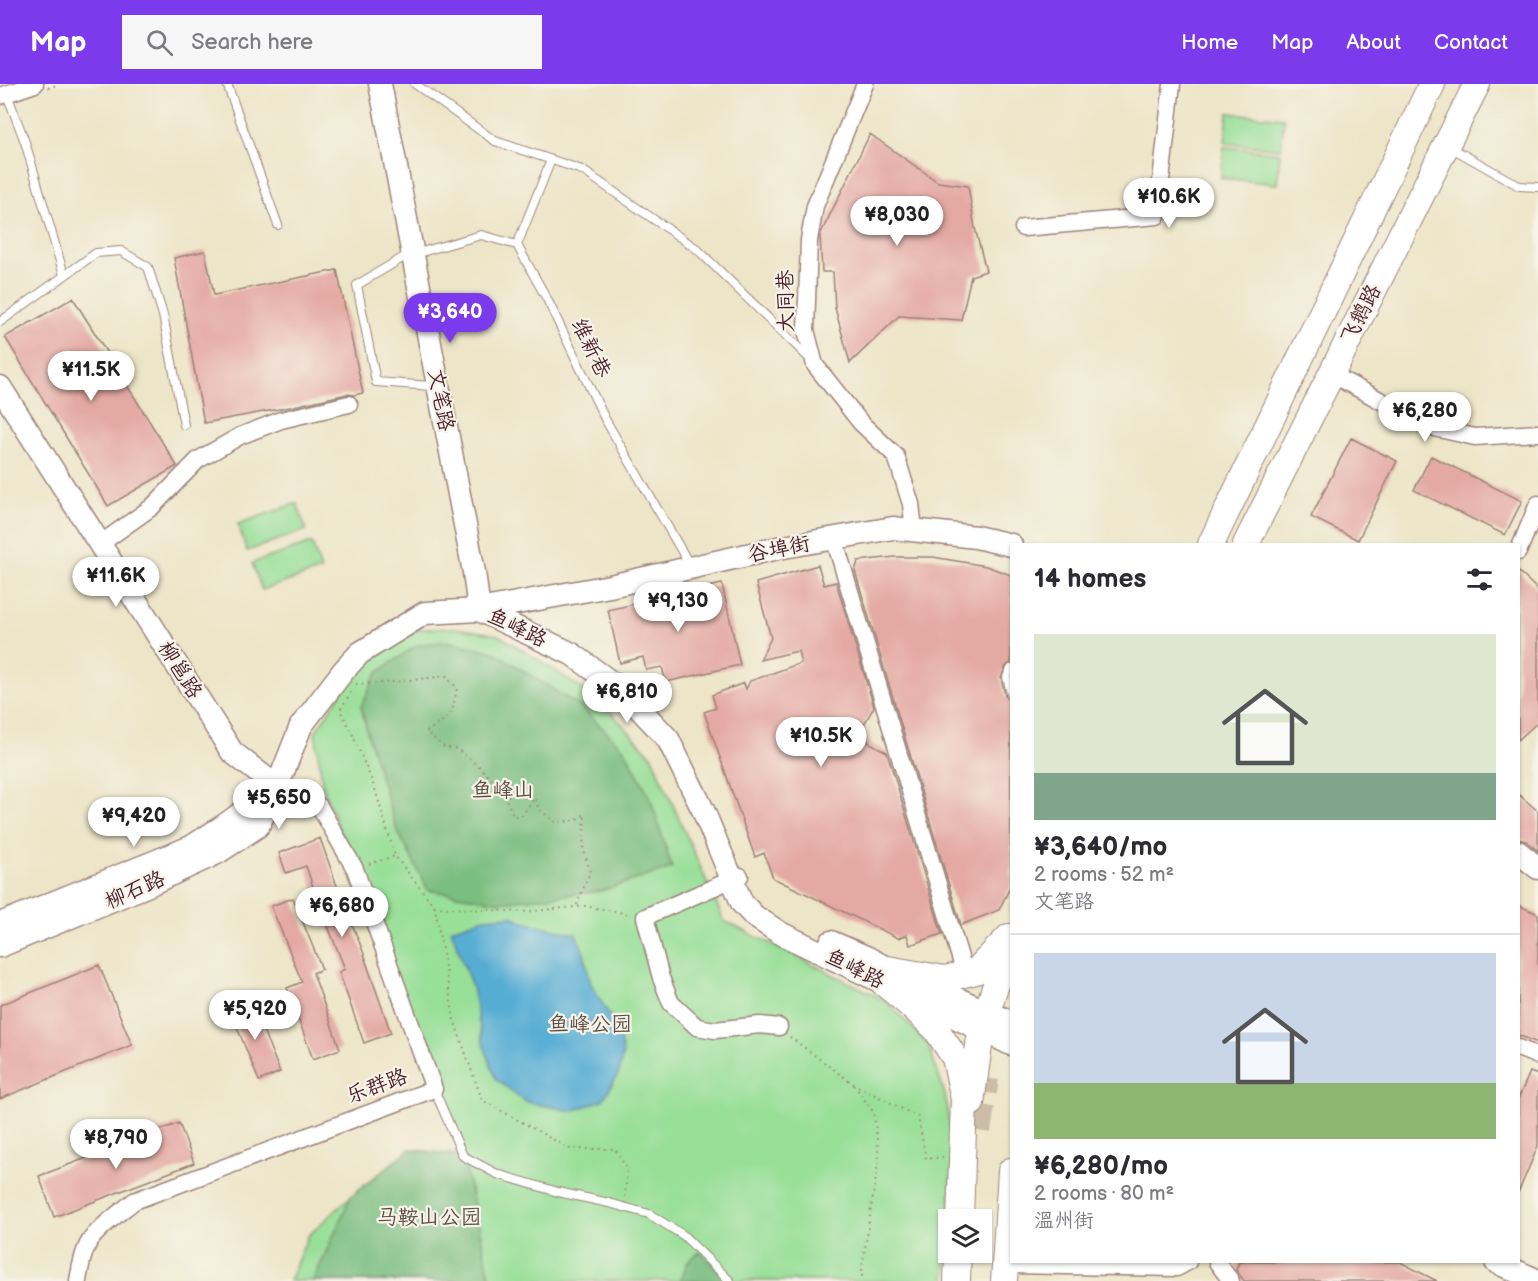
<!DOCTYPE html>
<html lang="en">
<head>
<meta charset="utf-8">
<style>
	body { margin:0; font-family:"Balsamiq Sans","LXGW WenKai TC",sans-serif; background:#f7f7f7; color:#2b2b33; height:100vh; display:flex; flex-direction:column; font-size:22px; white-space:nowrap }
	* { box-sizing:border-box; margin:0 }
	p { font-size:20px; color:#7c7c81 }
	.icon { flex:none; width:33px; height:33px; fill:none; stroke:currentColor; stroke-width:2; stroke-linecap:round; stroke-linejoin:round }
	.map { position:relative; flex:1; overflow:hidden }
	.details { position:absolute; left:1010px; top:459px; width:510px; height:720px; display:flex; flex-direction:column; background:#fff; border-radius:0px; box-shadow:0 2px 4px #0004 }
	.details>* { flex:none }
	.controls { position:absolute; left:938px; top:1125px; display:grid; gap:12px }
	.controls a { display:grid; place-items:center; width:54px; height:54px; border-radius:0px; background:#fff; box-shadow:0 2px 4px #0004; font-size:30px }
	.price { position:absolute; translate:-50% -51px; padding:0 14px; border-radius:21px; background:#fff; color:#222; font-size:20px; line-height:39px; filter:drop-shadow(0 2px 3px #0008) }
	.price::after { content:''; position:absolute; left:50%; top:36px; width:18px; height:14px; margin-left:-9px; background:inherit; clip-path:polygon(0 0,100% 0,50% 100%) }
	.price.on { background:#7c3aed; color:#fff }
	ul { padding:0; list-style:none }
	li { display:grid; align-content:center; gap:12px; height:318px; padding:0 24px }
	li+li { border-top:2px solid #e1e1e2 }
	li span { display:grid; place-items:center; height:186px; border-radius:0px; color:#555 }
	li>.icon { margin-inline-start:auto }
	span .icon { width:108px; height:108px; fill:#fffc; stroke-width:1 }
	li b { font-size:26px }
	h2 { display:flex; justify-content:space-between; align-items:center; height:72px; padding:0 24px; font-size:26px }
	header { display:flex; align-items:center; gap:36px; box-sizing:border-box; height:84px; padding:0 30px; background:#7c3aed; color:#fff }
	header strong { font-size:28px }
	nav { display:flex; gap:33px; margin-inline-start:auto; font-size:21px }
	.search { width:420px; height:54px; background:#f7f7f7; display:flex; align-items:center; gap:15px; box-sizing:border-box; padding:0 21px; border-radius:0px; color:#7c7c81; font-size:22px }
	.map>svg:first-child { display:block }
	.green { fill:#98df98; stroke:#717f62; stroke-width:1.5 }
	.forest { fill:#7abe80; stroke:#626e56; stroke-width:1.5 }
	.water { fill:#57add4; stroke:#506680; stroke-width:1.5 }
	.building { fill:#e4a9a3 }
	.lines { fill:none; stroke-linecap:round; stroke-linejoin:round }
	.primary-tunnel { stroke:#ccbda8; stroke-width:26; stroke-dasharray:26 13; stroke-linecap:butt }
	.lane-casing { stroke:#9c8279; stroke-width:10 }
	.street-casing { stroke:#9c8279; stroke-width:19 }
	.secondary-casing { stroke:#9c8279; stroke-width:25 }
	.primary-casing { stroke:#9c8279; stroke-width:28 }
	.path { stroke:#9c8279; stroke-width:2; stroke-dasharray:1.5 4.5; stroke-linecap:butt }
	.lane { stroke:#fff; stroke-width:8 }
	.street { stroke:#fff; stroke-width:16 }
	.secondary { stroke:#fff; stroke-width:22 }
	.primary { stroke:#fff; stroke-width:26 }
	.labels { text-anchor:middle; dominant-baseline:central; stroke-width:4.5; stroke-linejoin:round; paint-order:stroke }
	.street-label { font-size:21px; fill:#4a1f2b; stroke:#f7f3e8 }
	.park-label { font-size:21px; fill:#5e4f46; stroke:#f7f3e8 }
</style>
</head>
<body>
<header>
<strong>Map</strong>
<div class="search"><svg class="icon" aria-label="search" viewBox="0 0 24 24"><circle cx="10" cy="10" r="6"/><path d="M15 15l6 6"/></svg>Search here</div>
<nav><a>Home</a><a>Map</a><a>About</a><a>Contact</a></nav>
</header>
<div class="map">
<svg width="1538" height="1197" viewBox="0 0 1538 1197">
	<rect width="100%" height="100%" fill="#f7f3e8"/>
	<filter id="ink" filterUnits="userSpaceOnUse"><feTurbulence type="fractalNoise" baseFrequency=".0167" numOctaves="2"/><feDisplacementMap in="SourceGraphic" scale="12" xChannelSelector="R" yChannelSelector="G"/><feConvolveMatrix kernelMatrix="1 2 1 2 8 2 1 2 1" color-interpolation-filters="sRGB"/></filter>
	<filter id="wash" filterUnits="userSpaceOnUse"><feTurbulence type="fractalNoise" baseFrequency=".008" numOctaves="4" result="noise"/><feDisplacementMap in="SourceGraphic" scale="24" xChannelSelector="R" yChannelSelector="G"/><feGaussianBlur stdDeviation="1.35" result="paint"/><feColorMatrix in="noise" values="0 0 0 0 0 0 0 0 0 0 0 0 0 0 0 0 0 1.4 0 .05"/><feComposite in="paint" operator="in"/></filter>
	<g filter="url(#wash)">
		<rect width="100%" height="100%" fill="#ede5c7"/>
		<path class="green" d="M1228 29 1284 34 1281 65 1225 59Z
			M1224 63 1280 69 1277 100 1221 94Z
			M297 419 306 446 247 467 238 440Z
			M312 459 321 486 262 506 252 479Z
			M456 544 498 551 542 578 600 617 651 671 724 837 885 916 928 960 945 1011 953 1066 945 1197H289L308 1152 351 1112 410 1065 462 1072 323 703 315 648 363 577 418 545Z"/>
		<path class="forest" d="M448 557 494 568 581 623 625 666 650 713 672 784 601 807 500 818 428 806 396 744 368 652 361 622 377 589 417 561Z
			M410 1065 463 1072 491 1197H313L351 1112Z
			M700 1168 730 1197H680L688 1177Z"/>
		<path class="water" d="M511 832 527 839 576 850 584 869 591 900 618 946 623 969 619 989 603 1016 572 1027 526 1018 496 995 483 959 472 903 451 845 485 834Z"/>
		<g id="blocks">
			<path class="building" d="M870 50 938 98 968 102 975 144 986 187 971 192 961 236 899 232 850 279 835 224 833 188H822L820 151Z
				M205 167 214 211 337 186 363 309 354 311 347 310 290 323 204 339 174 174Z
				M73 214 177 382 108 422 5 253Z
				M1351 354 1397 377 1358 456 1311 433Z
				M1431 372 1522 417 1505 451 1414 406Z
				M895 473H933L986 482 1011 491V579L1006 582 1001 594 1005 611 1007 614 1011 615V801L999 826 961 841 855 487 858 477Z
				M818 481 824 501 836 498 874 623 863 642 868 658 887 668 942 850 910 861 907 851 898 854 773 794 764 769 755 773 704 628 716 624 712 611 744 599 746 605 750 597 801 579 798 567 760 576 771 554 756 499Z
				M1518 487 1538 506V638L1518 656Z
				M722 500 740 581 666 598 662 583 646 586 643 573 620 579 608 526Z
				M1518 710 1538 727V767L1526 757 1518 755Z
				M320 754 337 802 366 875H365L391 949 364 959 339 888 345 885 316 812 306 782 286 789 279 769Z
				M293 814 322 885 313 889 340 965 313 975 287 904 302 898 271 822Z
				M1518 821 1538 830V959L1518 951Z
				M99 881 132 961 0 1015V921Z
				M251 917 280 988 259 997 230 926Z
				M1530 988 1538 991V1062L1518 1109V1015Z
				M179 1039 194 1079 54 1133 39 1092Z
				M1239 1178H1400L1437 1197H1244L1236 1186Z"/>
		</g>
	</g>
	<g filter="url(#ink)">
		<use href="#blocks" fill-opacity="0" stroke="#9c8279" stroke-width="1.5"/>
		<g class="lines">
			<path class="primary-tunnel" d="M978 1047 986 994"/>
			<defs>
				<path id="lane" d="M227 0 278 141
					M415 0 495 57 582 86 697 165 811 276
					M7 10 25 58 64 191
					M1450 63 1519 102 1538 103
					M517 161 551 76
					M0 238 96 169 121 167 148 183 163 231 184 341
					M437 301 431 302 376 298 357 201 404 173 481 151 517 161 547 215 605 335 691 483
					M1011 585 1007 593 1011 609
					M434 1005 463 1072 497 1090 558 1108 609 1119 649 1130 683 1151 730 1197"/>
				<path id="street" d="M865 0 815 122 809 156 806 246 815 281 861 339 896 372 911 420 914 446
					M0 12 35 0
					M1023 144 1157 132 1172 0
					M1331 290 1430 343 1475 353 1538 349
					M834 454 965 890
					M100 460 152 423 198 376 240 352 281 336 349 320
					M1518 468 1538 420
					M740 792 645 833 661 894 671 919 697 943 715 946 760 941 779 943
					M1518 964 1538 972
					M1217 1178 1231 1197
					M1004 1181 1177 1184 1188 1178
					M78 1197C80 1185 82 1171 88 1160 96 1145 122 1127 134 1117L434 1005 355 785 319 722 294 706 277 703"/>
				<path id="secondary" d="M380 0 474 488 479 526
					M0 303 232 668 277 703 225 741 191 763 0 840
					M479 526 572 570 623 607 668 655 703 726 742 819 754 832 780 849 1011 960
					M1518 768 1538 784
					M831 858 866 873 888 885 1011 938
					M0 862 146 802 217 769 258 742 277 703 301 642 344 586 360 569 425 529 479 526 544 514 610 502 778 464 893 444 976 453 1011 461
					M1496 1178 1538 1197"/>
				<path id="primary" d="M1211 460 1432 0
					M1246 460 1477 0
					M888 885 945 895 976 887 1009 853
					M884 899 916 926 936 945 955 974 964 1015 960 1136
					M971 1019 981 947 1011 854
					M957 1197 958 1168
					M1004 1197 1011 1087"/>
			</defs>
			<use href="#lane" class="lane-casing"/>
			<use href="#street" class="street-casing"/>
			<use href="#secondary" class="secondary-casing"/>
			<use href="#primary" class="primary-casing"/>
			<path class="path" d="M48 4 59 0
				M356 600 384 599 446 592 457 604 452 628 444 636 426 648 444 663 457 665 480 683 493 697 511 703 507 717 514 732 522 731 535 714 538 724 555 738 574 737 585 730 583 763 590 788 576 823
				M351 608 340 626 352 649 375 705 395 772 435 823
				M369 780 395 772
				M790 953 852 999 918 1033 926 1075 943 1073
				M854 1001 874 1029 879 1074 862 1183V1197
				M625 1113 627 1085 615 1065H570L482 1016 454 936 435 823 523 828 585 822 630 830"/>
			<use href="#lane" class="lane"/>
			<use href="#street" class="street"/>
			<use href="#secondary" class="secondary"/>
			<use href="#primary" class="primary"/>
		</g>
	</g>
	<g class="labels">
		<g class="street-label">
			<text transform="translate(786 217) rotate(-91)">大同巷</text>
			<text transform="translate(1361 230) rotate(-63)">飞鹅路</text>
			<text transform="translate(591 264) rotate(64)">维新巷</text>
			<text transform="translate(441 316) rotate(79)">文笔路</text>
			<text transform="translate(779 465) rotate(-11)">谷埠街</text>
			<text transform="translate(517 544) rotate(25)">鱼峰路</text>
			<text transform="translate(180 586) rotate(58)">柳邕路</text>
			<text transform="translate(135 806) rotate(-24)">柳石路</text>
			<text transform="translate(855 885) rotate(26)">鱼峰路</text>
			<text transform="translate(377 1002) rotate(-20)">乐群路</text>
		</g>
		<g class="park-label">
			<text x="503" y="706">鱼峰山</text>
			<text x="590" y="940">鱼峰公园</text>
			<text x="429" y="1133">马鞍山公园</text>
		</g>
	</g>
</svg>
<div class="controls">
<a><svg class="icon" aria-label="layers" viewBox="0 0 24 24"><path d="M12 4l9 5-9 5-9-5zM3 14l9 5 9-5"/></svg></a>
</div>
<b class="price" style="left:1169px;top:145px">¥10.6K</b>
<b class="price" style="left:897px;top:163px">¥8,030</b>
<b class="price on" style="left:450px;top:260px">¥3,640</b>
<b class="price" style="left:91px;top:318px">¥11.5K</b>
<b class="price" style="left:1425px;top:359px">¥6,280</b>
<b class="price" style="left:116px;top:524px">¥11.6K</b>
<b class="price" style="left:678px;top:549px">¥9,130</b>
<b class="price" style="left:627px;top:640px">¥6,810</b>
<b class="price" style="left:821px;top:684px">¥10.5K</b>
<b class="price" style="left:279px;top:746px">¥5,650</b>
<b class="price" style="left:134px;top:764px">¥9,420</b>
<b class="price" style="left:342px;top:854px">¥6,680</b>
<b class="price" style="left:255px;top:957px">¥5,920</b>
<b class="price" style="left:116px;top:1086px">¥8,790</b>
<section class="details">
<h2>14 homes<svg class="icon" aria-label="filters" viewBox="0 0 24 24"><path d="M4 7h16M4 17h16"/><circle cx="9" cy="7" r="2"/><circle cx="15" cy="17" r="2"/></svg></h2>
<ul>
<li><span style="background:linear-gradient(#dfe7d0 75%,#7fa58c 0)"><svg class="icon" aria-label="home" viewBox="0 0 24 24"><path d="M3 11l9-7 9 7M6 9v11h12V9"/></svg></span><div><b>¥3,640/mo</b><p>2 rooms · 52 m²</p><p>文笔路</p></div></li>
<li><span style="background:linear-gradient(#c9d6e8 70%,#8fb573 0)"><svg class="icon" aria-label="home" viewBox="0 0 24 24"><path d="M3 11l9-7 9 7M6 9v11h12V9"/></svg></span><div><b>¥6,280/mo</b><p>2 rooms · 80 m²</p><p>温州街</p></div></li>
</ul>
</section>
</div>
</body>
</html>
